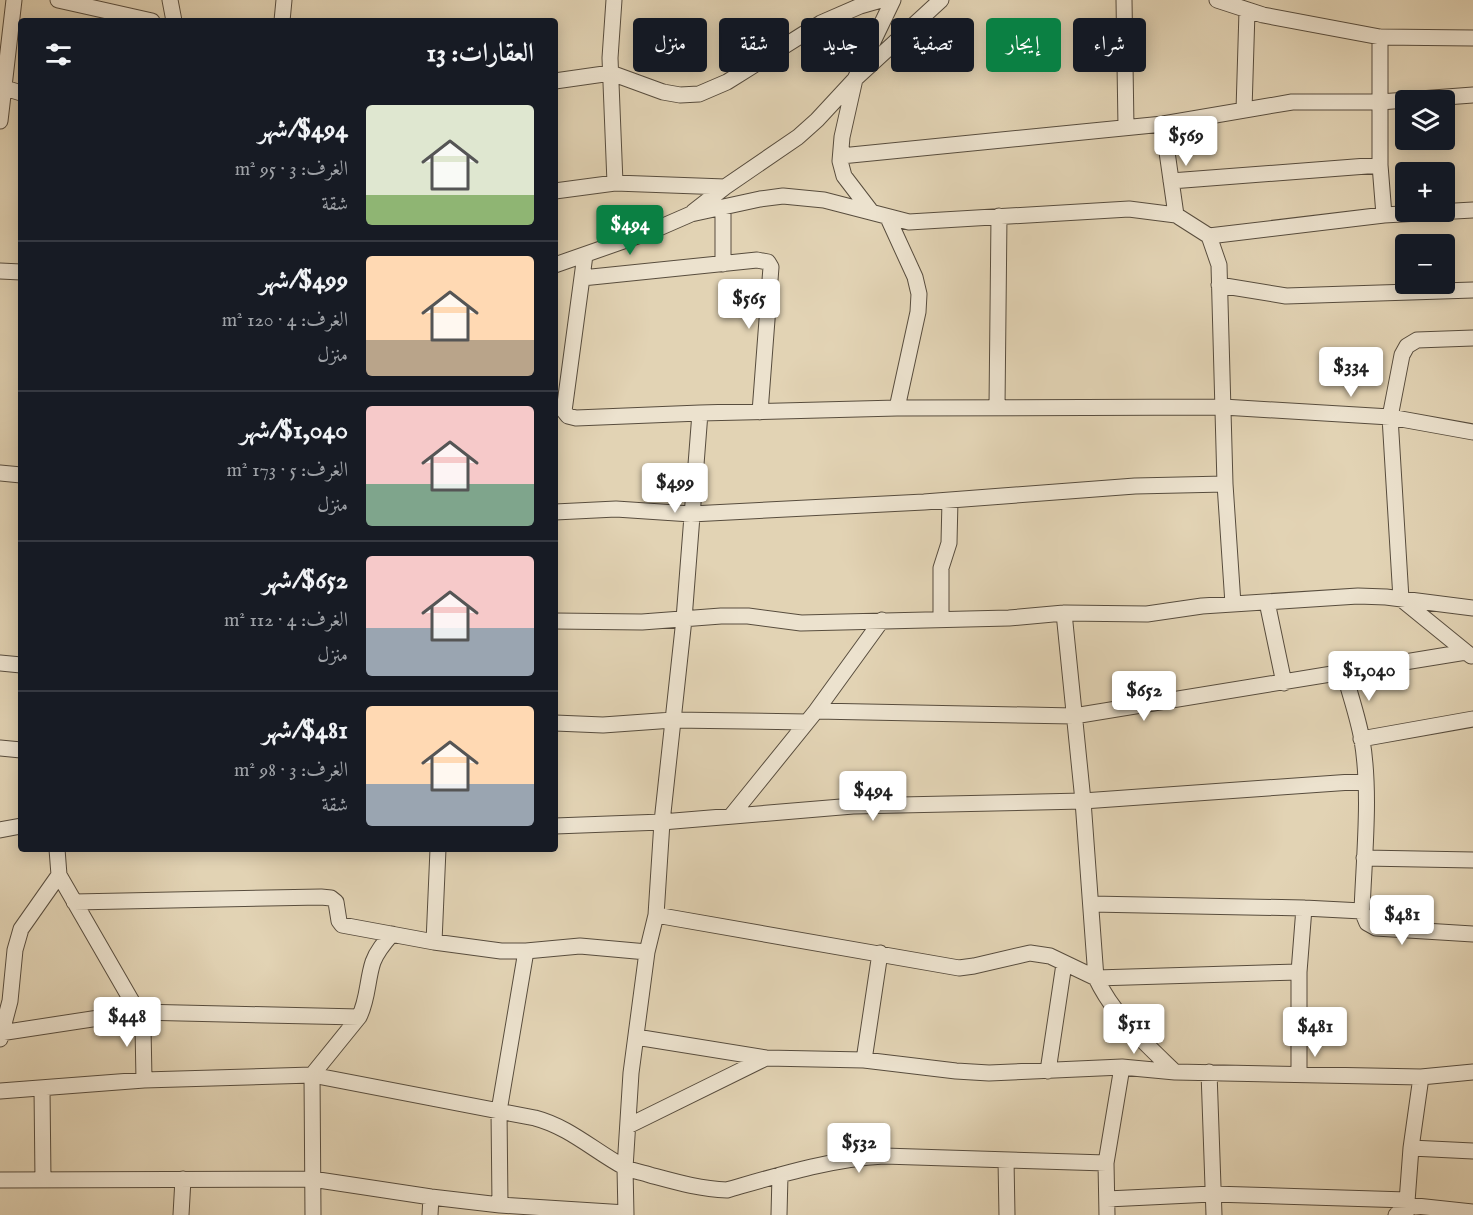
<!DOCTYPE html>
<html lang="ar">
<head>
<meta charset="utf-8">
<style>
	body { margin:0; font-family:"IM FELL English",Amiri,serif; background:#242831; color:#f1f3f6; direction:rtl; height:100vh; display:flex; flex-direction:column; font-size:22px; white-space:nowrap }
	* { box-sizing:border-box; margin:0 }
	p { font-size:20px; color:#9ea1a6 }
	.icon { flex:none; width:33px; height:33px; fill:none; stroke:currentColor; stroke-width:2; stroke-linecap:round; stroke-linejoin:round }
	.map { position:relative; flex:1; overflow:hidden; direction:ltr }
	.panel { position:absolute; left:18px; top:18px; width:540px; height:834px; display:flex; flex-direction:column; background:#171b24; border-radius:6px; box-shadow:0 3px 15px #0003; direction:rtl }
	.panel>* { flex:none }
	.top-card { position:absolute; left:576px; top:18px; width:570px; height:54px; direction:rtl; display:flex; gap:12px }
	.controls { position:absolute; left:1395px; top:90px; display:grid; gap:12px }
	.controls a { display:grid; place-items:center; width:60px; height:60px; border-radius:6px; background:#171b24; box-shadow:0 3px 15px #0003; font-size:30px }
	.price { position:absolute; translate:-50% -51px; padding:0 14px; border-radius:6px; background:#fff; color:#222; font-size:20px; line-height:39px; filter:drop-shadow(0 2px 3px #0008) }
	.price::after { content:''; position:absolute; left:50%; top:36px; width:18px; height:14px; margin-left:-9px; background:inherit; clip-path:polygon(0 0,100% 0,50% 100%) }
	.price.active { background:#0b8043; color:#fff }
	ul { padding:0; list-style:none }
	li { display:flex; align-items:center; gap:18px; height:150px; padding:0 24px }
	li+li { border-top:2px solid #363941 }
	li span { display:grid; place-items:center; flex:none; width:168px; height:120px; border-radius:6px; color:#555 }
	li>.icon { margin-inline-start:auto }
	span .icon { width:72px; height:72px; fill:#fffc; stroke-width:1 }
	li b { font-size:26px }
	h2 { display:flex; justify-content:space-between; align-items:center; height:72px; padding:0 24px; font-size:26px }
	.chip { padding:0 21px; border-radius:6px; background:#171b24; box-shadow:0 3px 15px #0003; font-size:21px; line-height:54px }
	.chip.active { background:#0b8043; color:#fff }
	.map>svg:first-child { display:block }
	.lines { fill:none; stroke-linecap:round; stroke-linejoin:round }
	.minor-casing { stroke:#584d3e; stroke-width:17 }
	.minor { stroke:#ece2ce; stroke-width:15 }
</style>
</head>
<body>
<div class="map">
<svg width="1473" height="1215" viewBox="0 0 1473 1215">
	<rect width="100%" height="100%" fill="#e2d3b4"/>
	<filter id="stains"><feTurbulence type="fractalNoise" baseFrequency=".00333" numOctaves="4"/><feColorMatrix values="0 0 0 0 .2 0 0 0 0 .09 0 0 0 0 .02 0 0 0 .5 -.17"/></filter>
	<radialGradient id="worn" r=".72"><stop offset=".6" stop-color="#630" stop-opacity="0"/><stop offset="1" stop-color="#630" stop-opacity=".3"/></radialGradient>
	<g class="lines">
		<defs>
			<path id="minor" d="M58 0 152 21
				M170 0 174 21
				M614 0 610 58 615 183
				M1124 0 1126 127
				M1217 0 1263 15 1380 37 1473 38
				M282 21 284 0
				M1380 37V165L1384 215
				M555 81 611 73 663 92 680 95 699 94 727 82 821 23 860 6 881 0
				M5 88 21 93
				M1244 110 1247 11
				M0 121 14 0
				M1163 124 1176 215
				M841 156 1163 124 1292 102H1380L1473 95
				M1171 181 1380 165
				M555 191 615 183 725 187
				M723 207V264
				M870 210 844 176 840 161 842 137 855 79 893 0
				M693 212 725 187 798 137 817 120 855 79 941 0
				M888 218 915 277 919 294 918 312 897 408
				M1209 236 1384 215 1473 210
				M585 255 564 411 568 416 576 418 700 413 897 408 1223 407 1390 417 1473 432
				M555 265 652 231 691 214 760 199 783 196 824 200 909 222 1129 209 1176 215 1209 236 1219 265 1225 484 1233 604
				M0 271 21 272
				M582 278 757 260 768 262 771 267 760 412
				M1219 285 1286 296 1473 290
				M997 407 999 216
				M0 473 21 475
				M555 512 616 509 691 514 924 502 1135 486 1225 484
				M1267 602 1284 683
				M1064 613 1083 801 1096 978C1114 1016 1145 1043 1175 1072L1421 1077 1473 1072
				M941 618V568L949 543 950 500
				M555 621 642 622 721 616H748L801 623 1009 618 1064 613 1147 614 1202 606 1358 596 1386 597 1473 608
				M1471 656 1401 599 1390 417 1402 355 1407 346 1417 340 1473 338
				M0 663 21 665
				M1344 672C1350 695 1358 717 1362 740 1371 793 1364 856 1362 911L1367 923 1376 928 1473 934
				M816 711 1074 716 1466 652
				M555 723 603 725 673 720 807 722
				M1361 739 1473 719
				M0 748 21 750
				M731 816 816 711 882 620
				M555 826 662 822 853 806 1083 801 1366 781
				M0 830 21 826
				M57 849 59 875 138 1012 143 1027 144 1080
				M1364 858 1473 860
				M74 902 321 897 331 898 336 902 339 921 342 925 434 942 501 951H526L580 946 647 952
				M1091 904 1304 908 1362 911
				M656 915 959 968 974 966 1030 953 1050 956 1096 978 1299 972
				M434 942 438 849
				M0 1033 138 1012 359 1017
				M636 1037 766 1058 864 1060 956 1071 989 1073 1122 1067
				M0 1039 10 1001 15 950 21 929 59 875
				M864 1060 880 953
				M1048 1071 1064 964
				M1209 1072 1214 1215
				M1299 1074V972L1304 908
				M42 1089 43 1180
				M0 1091 144 1080 312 1075 535 1118C569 1127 593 1150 624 1167 631 1171 642 1172 650 1175 676 1182 700 1189 727 1190 779 1175 830 1159 884 1156L1106 1163
				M628 1126 766 1058
				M1411 1148 1473 1151
				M1006 1160 1007 1215
				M0 1180 312 1179 431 1197 500 1205 626 1213
				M1107 1199 1212 1194 1407 1200
				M500 1205 499 1111 526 951
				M181 1215 183 1179
				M313 1215 312 1075 359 1017C368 1000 367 980 373 962 377 951 384 943 392 934
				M430 1215 431 1197
				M626 1215 625 1168 631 1073 647 952 656 915 662 822 684 619 700 413
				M779 1215 780 1175
				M1107 1215 1106 1163 1122 1067 1175 1072
				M1396 1215 1407 1205 1473 1212
				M1406 1215 1411 1148 1421 1077"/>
		</defs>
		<use href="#minor" class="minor-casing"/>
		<use href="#minor" class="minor"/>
	</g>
	<rect width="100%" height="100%" filter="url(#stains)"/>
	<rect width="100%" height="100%" fill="url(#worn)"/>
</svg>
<div class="controls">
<a><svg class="icon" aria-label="layers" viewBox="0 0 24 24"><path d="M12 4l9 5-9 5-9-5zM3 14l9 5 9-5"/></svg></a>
<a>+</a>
<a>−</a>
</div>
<b class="price" style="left:1186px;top:167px">$569</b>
<b class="price active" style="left:630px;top:256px">$494</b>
<b class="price" style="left:749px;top:330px">$565</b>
<b class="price" style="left:1351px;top:398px">$334</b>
<b class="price" style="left:675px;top:514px">$499</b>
<b class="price" style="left:1369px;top:702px">$1,040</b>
<b class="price" style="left:1144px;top:722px">$652</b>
<b class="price" style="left:873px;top:822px">$494</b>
<b class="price" style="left:1402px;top:946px">$481</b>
<b class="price" style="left:127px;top:1048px">$448</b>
<b class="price" style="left:1134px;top:1055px">$511</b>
<b class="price" style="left:1315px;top:1058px">$481</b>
<b class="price" style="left:859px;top:1174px">$532</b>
<div class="top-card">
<a class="chip">شراء</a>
<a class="chip active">إيجار</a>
<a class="chip">تصفية</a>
<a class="chip">جديد</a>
<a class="chip">شقة</a>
<a class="chip">منزل</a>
</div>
<section class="panel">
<h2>العقارات: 13<svg class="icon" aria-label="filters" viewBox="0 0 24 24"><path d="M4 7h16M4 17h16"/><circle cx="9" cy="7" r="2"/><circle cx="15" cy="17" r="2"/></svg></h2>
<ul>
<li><span style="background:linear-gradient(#dfe7d0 75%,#8fb573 0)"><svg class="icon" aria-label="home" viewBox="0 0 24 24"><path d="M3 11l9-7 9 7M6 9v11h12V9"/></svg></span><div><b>$494/شهر</b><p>الغرف: 3 · 95 m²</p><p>شقة</p></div></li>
<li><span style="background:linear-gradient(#ffd9b3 70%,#b9a48a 0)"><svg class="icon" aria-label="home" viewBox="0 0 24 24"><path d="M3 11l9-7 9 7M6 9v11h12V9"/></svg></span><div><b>$499/شهر</b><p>الغرف: 4 · 120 m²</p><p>منزل</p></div></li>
<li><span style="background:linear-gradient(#f6c9c9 65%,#7fa58c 0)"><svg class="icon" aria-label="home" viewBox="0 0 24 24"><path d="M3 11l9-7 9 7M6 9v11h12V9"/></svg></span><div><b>$1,040/شهر</b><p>الغرف: 5 · 173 m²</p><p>منزل</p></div></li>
<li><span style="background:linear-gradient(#f6c9c9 60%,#9aa5b1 0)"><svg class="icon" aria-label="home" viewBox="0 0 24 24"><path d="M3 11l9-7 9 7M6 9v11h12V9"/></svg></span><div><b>$652/شهر</b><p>الغرف: 4 · 112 m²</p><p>منزل</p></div></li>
<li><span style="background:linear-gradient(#ffd9b3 65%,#9aa5b1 0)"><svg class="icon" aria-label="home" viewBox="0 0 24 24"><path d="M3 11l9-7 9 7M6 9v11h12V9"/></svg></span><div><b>$481/شهر</b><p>الغرف: 3 · 98 m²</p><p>شقة</p></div></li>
</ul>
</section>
</div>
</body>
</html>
